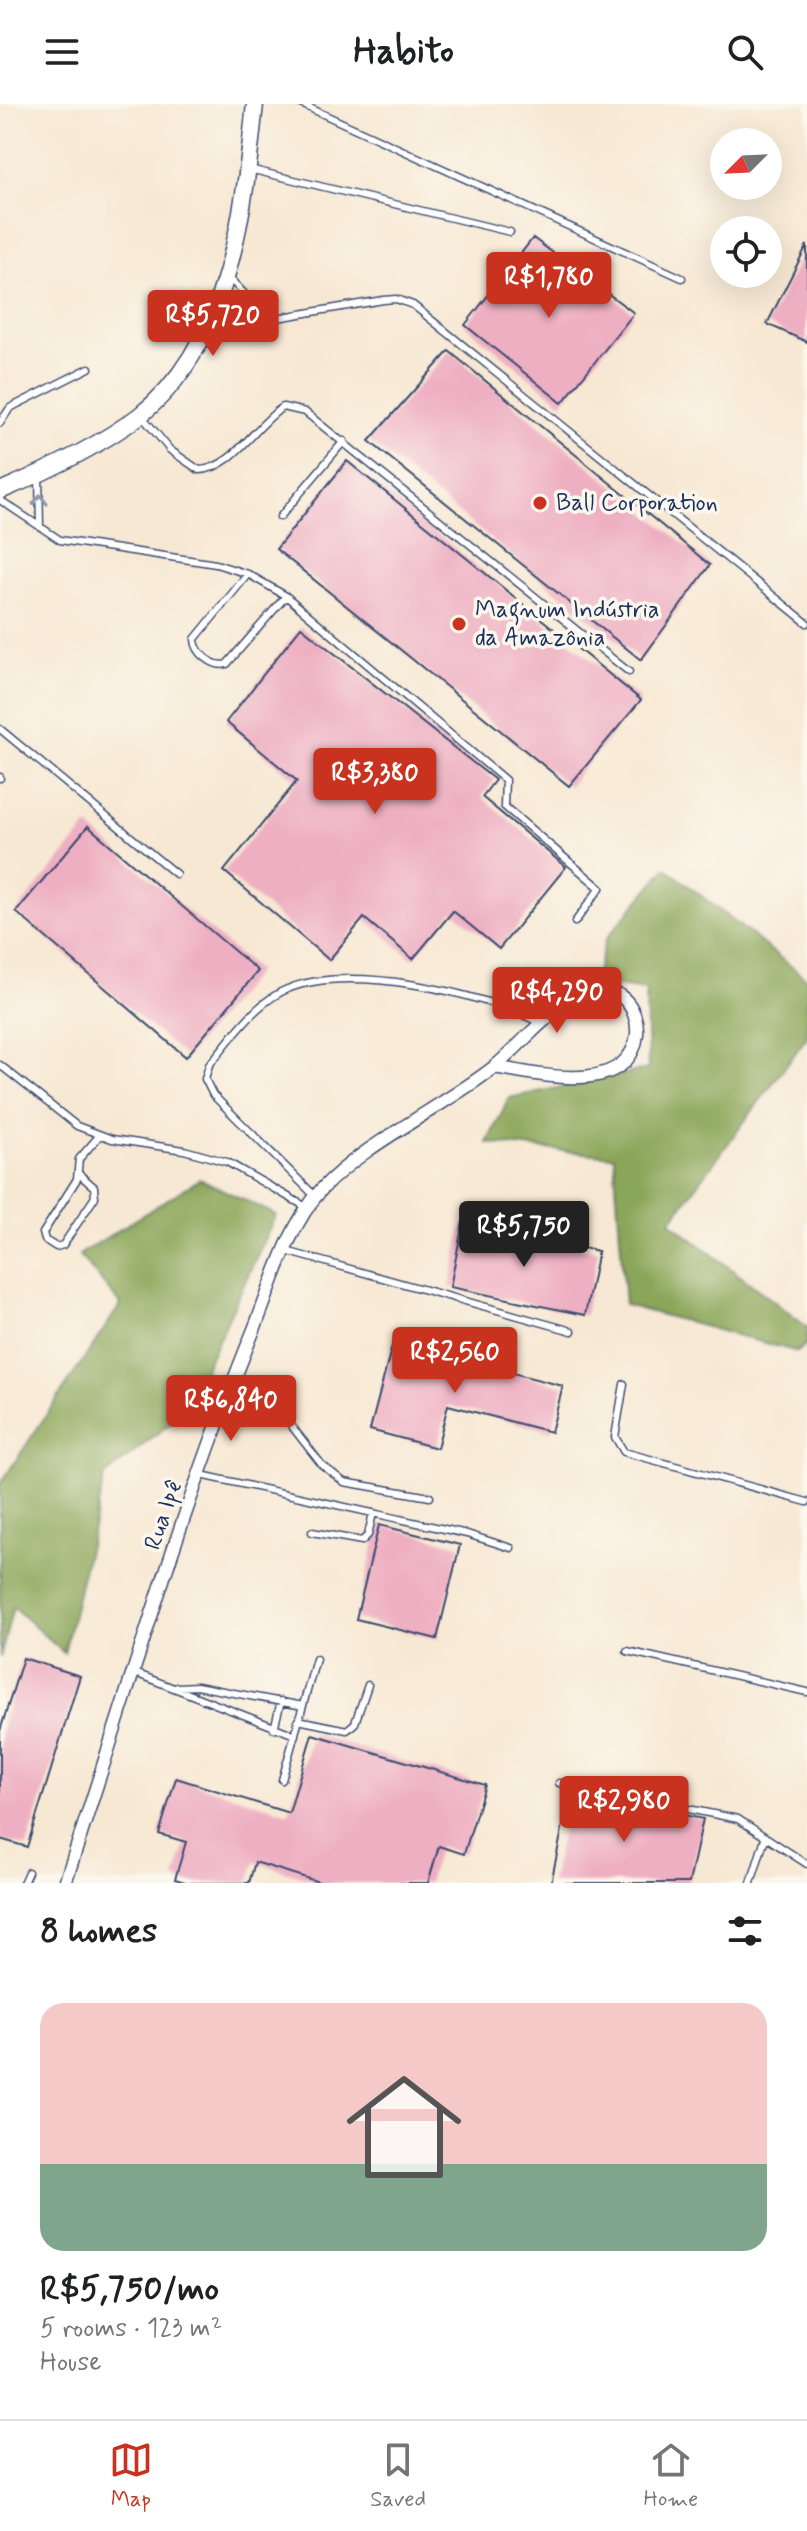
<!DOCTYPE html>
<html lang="en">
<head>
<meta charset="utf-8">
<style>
	body { margin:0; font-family:Mynerve,sans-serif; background:#f6f6f6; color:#202124; height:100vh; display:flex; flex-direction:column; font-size:30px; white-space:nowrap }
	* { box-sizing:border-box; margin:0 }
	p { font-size:26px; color:#757577 }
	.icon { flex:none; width:44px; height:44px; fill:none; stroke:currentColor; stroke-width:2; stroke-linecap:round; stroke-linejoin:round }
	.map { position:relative; height:1779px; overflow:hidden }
	.drawer { display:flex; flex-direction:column; background:#fff; flex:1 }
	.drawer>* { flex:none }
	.needle { width:52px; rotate:246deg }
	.fabs { position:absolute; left:710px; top:24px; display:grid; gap:16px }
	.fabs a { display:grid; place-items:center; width:72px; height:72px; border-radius:50%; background:#fff; box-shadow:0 8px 32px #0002; font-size:40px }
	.price { position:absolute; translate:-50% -68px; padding:0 18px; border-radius:8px; background:#c8321e; color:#fff; font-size:26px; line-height:52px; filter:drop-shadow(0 2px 4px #0008) }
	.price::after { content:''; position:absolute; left:50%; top:48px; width:24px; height:18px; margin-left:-12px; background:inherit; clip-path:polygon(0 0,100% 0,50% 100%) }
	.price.on { background:#222; color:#fff }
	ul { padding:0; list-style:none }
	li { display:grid; align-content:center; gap:16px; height:424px; padding:0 40px }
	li+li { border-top:2px solid #e0e0e0 }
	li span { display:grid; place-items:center; height:248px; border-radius:24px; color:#555 }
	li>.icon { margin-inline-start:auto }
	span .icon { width:144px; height:144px; fill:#fffc; stroke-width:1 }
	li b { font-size:34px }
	h2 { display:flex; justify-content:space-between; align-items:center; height:96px; padding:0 40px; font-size:34px }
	header { display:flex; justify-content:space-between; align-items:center; height:104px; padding:0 40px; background:#fff; font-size:36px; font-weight:700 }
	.tab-bar { display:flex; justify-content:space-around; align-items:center; height:112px; border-top:2px solid #e0e0e0; background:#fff; font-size:22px; color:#757577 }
	.tab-bar a { display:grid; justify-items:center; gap:4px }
	.tab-bar .on { color:#c8321e }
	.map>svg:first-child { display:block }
	.forest { fill:#8aa659; stroke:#526a5c; stroke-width:2 }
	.building { fill:#eeafc2 }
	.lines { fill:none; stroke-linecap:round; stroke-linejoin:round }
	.service-casing { stroke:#3c4b70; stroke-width:9 }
	.minor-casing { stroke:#3c4b70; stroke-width:15 }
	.tertiary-casing { stroke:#3c4b70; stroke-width:19 }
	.service { stroke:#fff; stroke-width:6 }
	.minor { stroke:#fff; stroke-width:12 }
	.tertiary { stroke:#fff; stroke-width:16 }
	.oneway { stroke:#8d97ae }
	.poi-dot { fill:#c8321e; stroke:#fbf7ec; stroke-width:3 }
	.labels { text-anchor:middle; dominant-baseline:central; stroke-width:7; stroke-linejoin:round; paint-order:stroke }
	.poi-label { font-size:24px; fill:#1b2f5e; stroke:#fbf7ec; text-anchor:start }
	.street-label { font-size:24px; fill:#1b2f5e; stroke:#fbf7ec }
</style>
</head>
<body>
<header><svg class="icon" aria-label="menu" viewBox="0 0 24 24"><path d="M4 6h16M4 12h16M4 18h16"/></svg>Habito<svg class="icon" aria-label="search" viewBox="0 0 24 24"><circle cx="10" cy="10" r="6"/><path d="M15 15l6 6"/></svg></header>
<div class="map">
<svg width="807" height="1779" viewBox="0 0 807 1779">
	<rect width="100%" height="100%" fill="#fbf7ec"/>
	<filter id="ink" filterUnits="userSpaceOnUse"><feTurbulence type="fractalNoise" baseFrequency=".0125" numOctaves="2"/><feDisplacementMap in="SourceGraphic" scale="16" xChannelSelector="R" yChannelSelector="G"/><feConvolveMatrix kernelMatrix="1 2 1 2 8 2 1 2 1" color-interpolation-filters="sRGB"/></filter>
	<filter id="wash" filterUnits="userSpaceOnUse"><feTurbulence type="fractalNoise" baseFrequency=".006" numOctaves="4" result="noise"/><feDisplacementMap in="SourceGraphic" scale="32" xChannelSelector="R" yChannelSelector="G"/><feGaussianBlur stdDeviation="1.8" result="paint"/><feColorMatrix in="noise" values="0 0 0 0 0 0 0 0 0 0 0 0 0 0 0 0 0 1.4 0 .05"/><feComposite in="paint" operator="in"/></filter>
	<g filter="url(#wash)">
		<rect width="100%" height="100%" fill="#f7e8d3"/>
		<path class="forest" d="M666 764 807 875V933L670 1118 807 1223V1239L798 1248 625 1201 614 1052 487 1039 509 994 648 965 646 886 594 879 606 835Z
			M200 1075 276 1111 185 1307 105 1372 64 1549 13 1503 0 1554V1380L121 1200 79 1151Z"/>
		<g id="blocks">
			<path class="building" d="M533 134 634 209 562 299 465 221Z
				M807 141V238L767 220Z
				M449 247 710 461 641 556 369 337Z
				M347 357 641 596 569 682 276 445Z
				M301 523 495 676 482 693 566 763 499 845 453 807 413 855 364 814 329 856 224 767 297 677 226 618Z
				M88 722 258 867 186 953 16 808Z
				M463 1119 598 1147 585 1211 450 1183Z
				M393 1238 563 1282 551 1328 448 1301 437 1344 370 1326Z
				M379 1421 460 1441 437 1535 356 1515Z
				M23 1554 80 1572 27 1743 0 1735V1627Z
				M312 1630 485 1681 464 1750 439 1742 428 1779H322L255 1758 249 1779H188L175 1775 186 1738 159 1730 176 1674 289 1709Z
				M570 1687 703 1715 689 1779H551Z"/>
		</g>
	</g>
	<g filter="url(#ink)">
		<use href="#blocks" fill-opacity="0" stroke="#3c4b70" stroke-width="2"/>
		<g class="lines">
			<defs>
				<path id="service" d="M301 0 682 174
					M249 65 510 128
					M227 172 269 215
					M206 226 383 196 396 195 413 201 807 519
					M141 311 170 346 199 366C233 365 255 321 283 303L305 308 629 568
					M0 319 10 304 89 264
					M39 371 40 423
					M0 396 60 436 216 460 248 470 286 492 505 676 504 702 600 784 575 818
					M280 413 344 337
					M248 470 195 535C195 549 214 564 227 560L286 492
					M0 625 176 770
					M0 673V674
					M0 961 77 1022 112 1035 184 1046 227 1058 308 1104
					M79 1070 94 1083 95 1093 63 1141 56 1143 45 1136 43 1129 77 1075 79 1055 100 1031
					M316 1093 213 991 205 975 209 961C231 935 251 904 281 888 341 856 485 889 542 920
					M286 1147 572 1227
					M232 1280 283 1311 322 1361 344 1378 430 1393
					M624 1280 615 1333 624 1348 807 1398
					M201 1371 467 1430 511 1444
					M312 1428 362 1437 368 1431 373 1409
					M627 1547 807 1588
					M135 1569 295 1631
					M177 1583 197 1582 303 1602
					M298 1616 347 1626 355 1619 368 1581
					M274 1625 281 1597
					M282 1676 316 1555
					M559 1679 738 1715 807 1760
					M23 1779 28 1768
					M751 1779 765 1734"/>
				<path id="minor" d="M65 1779C126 1595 182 1401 255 1223 273 1178 288 1123 321 1086 362 1041 443 1003 493 964 521 942 546 907 580 893 594 887 611 884 623 894 633 902 638 918 637 930 630 995 533 969 494 963"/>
				<path id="tertiary" d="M0 387C47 367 98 343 139 312 230 241 244 106 255 0"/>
			</defs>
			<use href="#service" class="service-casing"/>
			<use href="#minor" class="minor-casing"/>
			<use href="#tertiary" class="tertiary-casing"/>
			<use href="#service" class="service"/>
			<use href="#minor" class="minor"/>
			<use href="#tertiary" class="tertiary"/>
		</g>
		<defs><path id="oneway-chevron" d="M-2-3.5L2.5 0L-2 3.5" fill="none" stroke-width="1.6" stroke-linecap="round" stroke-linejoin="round" transform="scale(2)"/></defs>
		<use class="oneway" href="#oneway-chevron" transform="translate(40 396) rotate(-90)"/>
	</g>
	<g class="poi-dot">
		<circle cx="540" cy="399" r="8"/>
		<circle cx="459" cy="520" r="8"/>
	</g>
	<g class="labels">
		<g class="poi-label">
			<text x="556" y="399">Ball Corporation</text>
			<text x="475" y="506">Magnum Indústria<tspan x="475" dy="28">da Amazônia</tspan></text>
		</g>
		<g class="street-label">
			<text transform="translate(164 1411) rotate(-71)">Rua Ipê</text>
		</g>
	</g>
</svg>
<div class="fabs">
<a><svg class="needle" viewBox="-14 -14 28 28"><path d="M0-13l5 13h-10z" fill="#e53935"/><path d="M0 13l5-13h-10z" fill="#757577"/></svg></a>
<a><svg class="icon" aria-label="locate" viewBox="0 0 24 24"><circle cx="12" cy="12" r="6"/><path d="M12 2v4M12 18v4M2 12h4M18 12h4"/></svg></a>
</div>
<b class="price" style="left:549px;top:216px">R$1,780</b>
<b class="price" style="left:213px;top:254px">R$5,720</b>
<b class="price" style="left:375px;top:712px">R$3,380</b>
<b class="price" style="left:557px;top:931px">R$4,290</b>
<b class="price on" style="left:524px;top:1165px">R$5,750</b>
<b class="price" style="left:455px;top:1291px">R$2,560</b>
<b class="price" style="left:231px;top:1339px">R$6,840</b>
<b class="price" style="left:624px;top:1740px">R$2,980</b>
</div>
<section class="drawer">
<h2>8 homes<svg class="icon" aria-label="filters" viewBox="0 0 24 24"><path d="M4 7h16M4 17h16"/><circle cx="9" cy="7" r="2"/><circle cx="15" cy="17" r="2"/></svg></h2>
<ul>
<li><span style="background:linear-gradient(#f6c9c9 65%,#7fa58c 0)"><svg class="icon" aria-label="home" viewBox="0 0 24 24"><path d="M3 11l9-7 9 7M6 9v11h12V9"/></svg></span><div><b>R$5,750/mo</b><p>5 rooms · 123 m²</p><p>House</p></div></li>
</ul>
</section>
<nav class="tab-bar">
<a class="on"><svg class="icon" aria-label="map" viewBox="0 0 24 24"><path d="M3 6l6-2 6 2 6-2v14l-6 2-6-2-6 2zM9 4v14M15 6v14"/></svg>Map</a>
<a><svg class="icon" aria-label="saved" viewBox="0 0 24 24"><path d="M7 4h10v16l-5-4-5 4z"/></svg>Saved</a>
<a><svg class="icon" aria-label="home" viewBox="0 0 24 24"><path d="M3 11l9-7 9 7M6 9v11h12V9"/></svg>Home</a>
</nav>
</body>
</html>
